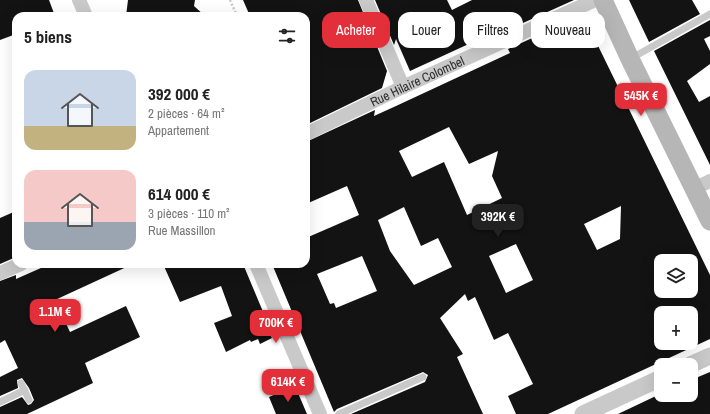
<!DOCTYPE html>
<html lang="fr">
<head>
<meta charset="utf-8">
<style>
	body { margin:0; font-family:"Archivo Narrow",sans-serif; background:#f2f2f2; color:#222; height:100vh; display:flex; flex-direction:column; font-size:15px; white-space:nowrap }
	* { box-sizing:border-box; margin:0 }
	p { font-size:13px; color:#767676 }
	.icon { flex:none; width:22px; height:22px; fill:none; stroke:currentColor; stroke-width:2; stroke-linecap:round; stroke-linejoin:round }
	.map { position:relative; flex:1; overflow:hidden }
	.panel { position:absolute; left:12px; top:12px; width:298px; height:256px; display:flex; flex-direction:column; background:#fff; border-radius:12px; box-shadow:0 4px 16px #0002 }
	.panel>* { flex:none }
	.hud { position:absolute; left:322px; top:12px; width:328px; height:36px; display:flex; gap:8px }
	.buttons { position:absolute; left:654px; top:254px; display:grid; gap:8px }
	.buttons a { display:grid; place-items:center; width:44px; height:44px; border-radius:8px; background:#fff; box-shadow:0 4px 16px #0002; font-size:20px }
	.price { position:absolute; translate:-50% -34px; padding:0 9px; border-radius:8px; background:#e32f39; color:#fff; font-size:13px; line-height:26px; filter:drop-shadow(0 1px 2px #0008) }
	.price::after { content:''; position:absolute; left:50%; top:24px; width:12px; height:9px; margin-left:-6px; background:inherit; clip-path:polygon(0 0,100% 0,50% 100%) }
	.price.active { background:#222; color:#fff }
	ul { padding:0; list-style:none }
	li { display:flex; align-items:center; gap:12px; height:100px; padding:0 12px }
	li span { display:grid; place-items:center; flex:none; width:112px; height:80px; border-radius:12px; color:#555 }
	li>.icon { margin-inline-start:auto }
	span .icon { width:48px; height:48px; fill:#fffc; stroke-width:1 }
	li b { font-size:17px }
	h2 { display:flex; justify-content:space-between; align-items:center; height:48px; padding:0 12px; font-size:17px }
	.chip { padding:0 14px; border-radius:12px; background:#fff; box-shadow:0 4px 16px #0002; font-size:14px; line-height:36px }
	.chip.active { background:#e32f39; color:#fff }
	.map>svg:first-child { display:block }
	.building { fill:#131313; fill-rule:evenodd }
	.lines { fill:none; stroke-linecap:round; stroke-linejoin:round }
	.path { stroke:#c9c9c9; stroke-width:2.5; stroke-dasharray:2 2; stroke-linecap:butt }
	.service { stroke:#c9c9c9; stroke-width:7 }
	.minor { stroke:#c9c9c9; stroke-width:14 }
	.tertiary { stroke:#c9c9c9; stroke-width:17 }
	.secondary { stroke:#b6b6b6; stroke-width:19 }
	.labels { text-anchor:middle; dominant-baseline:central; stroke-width:4; stroke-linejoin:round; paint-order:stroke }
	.street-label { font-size:13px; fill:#2c2c2c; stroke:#fff }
</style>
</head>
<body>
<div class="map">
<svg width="710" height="414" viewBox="0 0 710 414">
	<rect width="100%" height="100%" fill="#fff"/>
	<path class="building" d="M0 0H49L55 16H16V34L0 40Z
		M128 0H195L194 6 205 16H126Z
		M243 0H358L387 71 382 88 306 125V16H250Z
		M375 0H447L452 10 472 0H574L501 33 499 30 410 71 396 39 394 45Z
		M629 0H692L700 14 649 42Z
		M583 15 710 275V339L548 414H516L508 396 533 384 508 333 494 340 475 297 468 301 465 294 440 318 463 354 457 357 483 414H351L425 382 428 375 423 372 337 409 334 412 272 264H306V238L359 215 347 186 306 204V142L375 110 374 116 396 106 510 53 508 49ZM449 127 469 164 498 151 492 176 502 198 467 215 444 162 412 177 399 151ZM621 206 620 239 597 250 584 224ZM404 207 421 246 438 238 452 267 414 285 390 251 378 220ZM516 244 533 280 506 293 489 256ZM362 256 377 291 336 308 334 303 330 304 317 274ZM661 261H691V291H661ZM661 313H691V343H661Z
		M710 20V36L704 39 710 51V64L687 81 699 102 710 96V165L654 51Z
		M16 211V257L0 264V218Z
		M50 264H133L55 300 70 332 126 306 140 337 85 363 93 383 27 414H0V407L22 397 28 405 31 404 34 400 29 388 22 378 17 380 18 388 0 396V377L18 368 5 340 0 343V281L16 275V279Z
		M163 264H243L272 333 270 334 272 338 260 344 258 339 251 342 250 340 226 352 214 323 232 316 221 286 180 302Z
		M710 372V414H618L658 395H691V380Z
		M295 386 307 414H276L269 397Z"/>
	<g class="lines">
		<path class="path" d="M230 0 237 16"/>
		<path class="service" d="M630 59 710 14
			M21 383 29 400
			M0 402 25 390
			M339 414 423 377"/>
		<g class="minor">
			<path d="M79 0 86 16"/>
			<path d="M366 0 403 87"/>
			<path id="s1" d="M306 134 403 87 595 0"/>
			<path d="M694 189 710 181"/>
			<path d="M256 264 320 414"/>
			<path d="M0 273 21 264"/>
		</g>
		<path class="tertiary" d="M690 365 710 356
			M583 414 661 378"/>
		<path class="secondary" d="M603 0 630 59 710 221"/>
	</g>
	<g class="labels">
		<g class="street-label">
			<text stroke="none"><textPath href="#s1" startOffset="123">Rue Hilaire Colombel</textPath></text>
		</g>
	</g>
</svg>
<div class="buttons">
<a><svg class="icon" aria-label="layers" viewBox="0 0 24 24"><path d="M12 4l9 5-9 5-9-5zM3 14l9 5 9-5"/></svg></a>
<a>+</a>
<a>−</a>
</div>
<b class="price" style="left:641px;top:117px">545K €</b>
<b class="price active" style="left:498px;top:238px">392K €</b>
<b class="price" style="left:55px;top:333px">1.1M €</b>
<b class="price" style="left:276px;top:344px">700K €</b>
<b class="price" style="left:288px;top:403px">614K €</b>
<div class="hud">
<a class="chip active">Acheter</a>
<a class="chip">Louer</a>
<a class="chip">Filtres</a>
<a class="chip">Nouveau</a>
</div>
<section class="panel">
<h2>5 biens<svg class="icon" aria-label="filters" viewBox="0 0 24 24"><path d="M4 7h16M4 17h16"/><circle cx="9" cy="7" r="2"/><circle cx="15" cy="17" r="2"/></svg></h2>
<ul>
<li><span style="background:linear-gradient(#c9d6e8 70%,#c2b280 0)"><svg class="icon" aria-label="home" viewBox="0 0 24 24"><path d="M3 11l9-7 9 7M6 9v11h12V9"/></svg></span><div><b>392 000 €</b><p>2 pièces · 64 m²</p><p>Appartement</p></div></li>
<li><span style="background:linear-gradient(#f6c9c9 65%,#9aa5b1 0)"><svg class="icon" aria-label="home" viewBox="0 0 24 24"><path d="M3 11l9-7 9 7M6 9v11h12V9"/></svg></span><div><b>614 000 €</b><p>3 pièces · 110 m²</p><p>Rue Massillon</p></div></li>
</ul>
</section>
</div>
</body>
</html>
